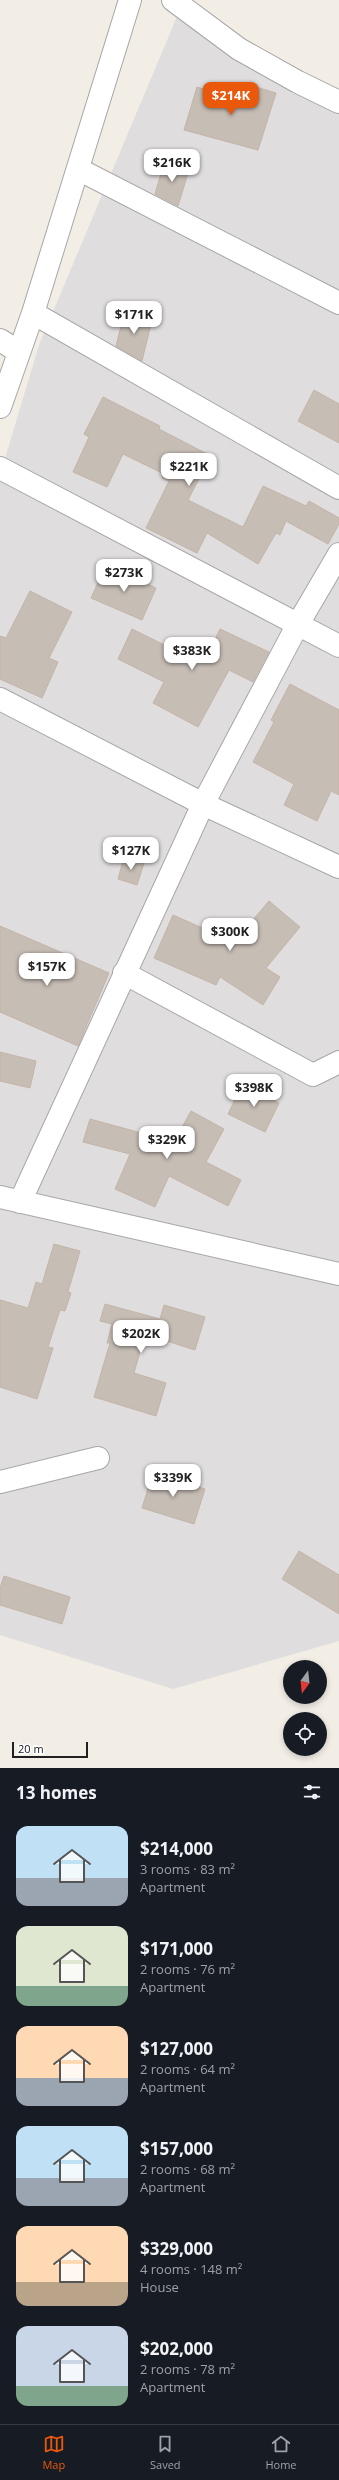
<!DOCTYPE html>
<html lang="en">
<head>
<meta charset="utf-8">
<style>
	body { margin:0; font-family:"Open Sans",sans-serif; background:#242831; color:#f1f3f6; height:100vh; display:flex; flex-direction:column; font-size:15px; white-space:nowrap }
	* { box-sizing:border-box; margin:0 }
	p { font-size:13px; color:#9ea1a6 }
	.icon { flex:none; width:22px; height:22px; fill:none; stroke:currentColor; stroke-width:2; stroke-linecap:round; stroke-linejoin:round }
	.map { position:relative; height:1768px; overflow:hidden }
	.panel { display:flex; flex-direction:column; background:#171b24; flex:1 }
	.panel>* { flex:none }
	.needle { width:26px; rotate:195deg }
	.buttons { position:absolute; left:283px; top:1660px; display:grid; gap:8px }
	.buttons a { display:grid; place-items:center; width:44px; height:44px; border-radius:50%; background:#171b24; box-shadow:0 2px 6px #0003; font-size:20px }
	.scale { position:absolute; left:12px; bottom:10px; width:76px; box-sizing:border-box; padding-left:4px; border:2px solid #202020; border-top:0; font-size:11px; line-height:14px; white-space:nowrap; color:#202020; -webkit-text-stroke:3px #fff; paint-order:stroke }
	.price { position:absolute; translate:-50% -34px; padding:0 9px; border-radius:8px; background:#fff; color:#222; font-size:13px; line-height:26px; filter:drop-shadow(0 1px 2px #0008) }
	.price::after { content:''; position:absolute; left:50%; top:24px; width:12px; height:9px; margin-left:-6px; background:inherit; clip-path:polygon(0 0,100% 0,50% 100%) }
	.price.on { background:#ea580c; color:#fff }
	ul { padding:0; list-style:none }
	li { display:flex; align-items:center; gap:12px; height:100px; padding:0 16px }
	li span { display:grid; place-items:center; flex:none; width:112px; height:80px; border-radius:12px; color:#555 }
	li>.icon { margin-inline-start:auto }
	span .icon { width:48px; height:48px; fill:#fffc; stroke-width:1 }
	li b { font-size:17px }
	h2 { display:flex; justify-content:space-between; align-items:center; height:48px; padding:0 16px; font-size:17px }
	.dock { display:flex; justify-content:space-around; align-items:center; height:56px; border-top:1px solid #363941; background:#171b24; font-size:11px; color:#9ea1a6 }
	.dock a { display:grid; justify-items:center; gap:2px }
	.dock .on { color:#ea580c }
	.map>svg:first-child { display:block }
	.residential { fill:#dfdddd }
	.building { fill:#c6bdb5; stroke:#c4b4a8 }
	.lines { fill:none; stroke-linecap:round; stroke-linejoin:round }
	.minor-casing { stroke:#a7a7a7; stroke-width:24 }
	.minor { stroke:#fff; stroke-width:22 }
</style>
</head>
<body>
<div class="map">
<svg width="339" height="1768" viewBox="0 0 339 1768">
	<rect width="100%" height="100%" fill="#f2eee6"/>
	<path class="residential" d="M181 7 339 91V1641L173 1689 0 1635V475L39 345Z"/>
	<path class="building" d="M246 84 276 93 258 150 184 130 197 87 241 101Z
		M164 163 189 170 178 206 155 194Z
		M124 314 152 320 142 361 116 346Z
		M314 390 339 404V443L298 421Z
		M103 397 160 426 159 429 211 456 188 500 243 527 263 486 306 506 309 501 339 518V524L328 544 286 521 280 535 276 533 258 564 207 533 197 553 146 528 169 481 162 478 164 474 123 454 107 487 73 472 89 437 84 434Z
		M106 565 156 588 142 620 91 598Z
		M30 591 72 612 49 658 58 662 42 698 0 679V636L6 638Z
		M132 629 203 664 220 629 269 652 253 682 229 670 198 727 153 703 164 682 118 659Z
		M290 684 339 710V795L331 791 317 821 284 805 294 784 253 762 274 722 271 720Z
		M124 857 144 863 137 885 118 879Z
		M269 901 300 927 266 968 280 977 263 1005 220 977 216 985 154 958 173 915 234 942Z
		M0 926 109 973 78 1046 0 1012Z
		M0 1052 36 1061 30 1088 0 1081Z
		M242 1085 279 1103 265 1132 228 1114Z
		M191 1111 224 1129 206 1162 241 1180 228 1206 169 1176 155 1207 115 1189 130 1154 83 1142 90 1119 174 1142Z
		M54 1244 80 1251 68 1292 71 1293 65 1311 60 1310 48 1347 53 1348 37 1399 0 1387V1300L28 1308 36 1282 42 1284Z
		M105 1304 160 1319 164 1305 205 1317 195 1350 145 1334 134 1373 166 1383 156 1416 94 1397 110 1343H107L112 1324 100 1321Z
		M153 1472 205 1489 194 1524 142 1508Z
		M299 1551 339 1575V1614L282 1579Z
		M4 1576 70 1597 62 1624 0 1605V1588Z"/>
	<g class="lines">
		<defs>
			<path id="minor" d="M173 0 239 49 298 82 339 102
				M78 169 339 303
				M33 313 339 488
				M0 340 19 352
				M0 407 33 313 130 0
				M0 468 339 646
				M0 699 203 804 339 867
				M124 973 313 1075 339 1062
				M0 1197 339 1274
				M20 1202 203 804 298 624 339 554
				M0 1482 98 1458"/>
		</defs>
		<use href="#minor" class="minor-casing"/>
		<use href="#minor" class="minor"/>
	</g>
</svg>
<div class="buttons">
<a><svg class="needle" viewBox="-14 -14 28 28"><path d="M0-13l5 13h-10z" fill="#e53935"/><path d="M0 13l5-13h-10z" fill="#9ea1a6"/></svg></a>
<a><svg class="icon" aria-label="locate" viewBox="0 0 24 24"><circle cx="12" cy="12" r="6"/><path d="M12 2v4M12 18v4M2 12h4M18 12h4"/></svg></a>
</div>
<div class="scale">20 m</div>
<b class="price on" style="left:231px;top:116px">$214K</b>
<b class="price" style="left:172px;top:183px">$216K</b>
<b class="price" style="left:134px;top:335px">$171K</b>
<b class="price" style="left:189px;top:487px">$221K</b>
<b class="price" style="left:124px;top:593px">$273K</b>
<b class="price" style="left:192px;top:671px">$383K</b>
<b class="price" style="left:131px;top:871px">$127K</b>
<b class="price" style="left:230px;top:952px">$300K</b>
<b class="price" style="left:47px;top:987px">$157K</b>
<b class="price" style="left:254px;top:1108px">$398K</b>
<b class="price" style="left:167px;top:1160px">$329K</b>
<b class="price" style="left:141px;top:1354px">$202K</b>
<b class="price" style="left:173px;top:1498px">$339K</b>
</div>
<section class="panel">
<h2>13 homes<svg class="icon" aria-label="filters" viewBox="0 0 24 24"><path d="M4 7h16M4 17h16"/><circle cx="9" cy="7" r="2"/><circle cx="15" cy="17" r="2"/></svg></h2>
<ul>
<li><span style="background:linear-gradient(#bfe0f5 65%,#9aa5b1 0)"><svg class="icon" aria-label="home" viewBox="0 0 24 24"><path d="M3 11l9-7 9 7M6 9v11h12V9"/></svg></span><div><b>$214,000</b><p>3 rooms · 83 m²</p><p>Apartment</p></div></li>
<li><span style="background:linear-gradient(#dfe7d0 75%,#7fa58c 0)"><svg class="icon" aria-label="home" viewBox="0 0 24 24"><path d="M3 11l9-7 9 7M6 9v11h12V9"/></svg></span><div><b>$171,000</b><p>2 rooms · 76 m²</p><p>Apartment</p></div></li>
<li><span style="background:linear-gradient(#ffd9b3 65%,#9aa5b1 0)"><svg class="icon" aria-label="home" viewBox="0 0 24 24"><path d="M3 11l9-7 9 7M6 9v11h12V9"/></svg></span><div><b>$127,000</b><p>2 rooms · 64 m²</p><p>Apartment</p></div></li>
<li><span style="background:linear-gradient(#bfe0f5 65%,#9aa5b1 0)"><svg class="icon" aria-label="home" viewBox="0 0 24 24"><path d="M3 11l9-7 9 7M6 9v11h12V9"/></svg></span><div><b>$157,000</b><p>2 rooms · 68 m²</p><p>Apartment</p></div></li>
<li><span style="background:linear-gradient(#ffd9b3 70%,#b9a48a 0)"><svg class="icon" aria-label="home" viewBox="0 0 24 24"><path d="M3 11l9-7 9 7M6 9v11h12V9"/></svg></span><div><b>$329,000</b><p>4 rooms · 148 m²</p><p>House</p></div></li>
<li><span style="background:linear-gradient(#c9d6e8 75%,#7fa58c 0)"><svg class="icon" aria-label="home" viewBox="0 0 24 24"><path d="M3 11l9-7 9 7M6 9v11h12V9"/></svg></span><div><b>$202,000</b><p>2 rooms · 78 m²</p><p>Apartment</p></div></li>
</ul>
</section>
<nav class="dock">
<a class="on"><svg class="icon" aria-label="map" viewBox="0 0 24 24"><path d="M3 6l6-2 6 2 6-2v14l-6 2-6-2-6 2zM9 4v14M15 6v14"/></svg>Map</a>
<a><svg class="icon" aria-label="saved" viewBox="0 0 24 24"><path d="M7 4h10v16l-5-4-5 4z"/></svg>Saved</a>
<a><svg class="icon" aria-label="home" viewBox="0 0 24 24"><path d="M3 11l9-7 9 7M6 9v11h12V9"/></svg>Home</a>
</nav>
</body>
</html>
